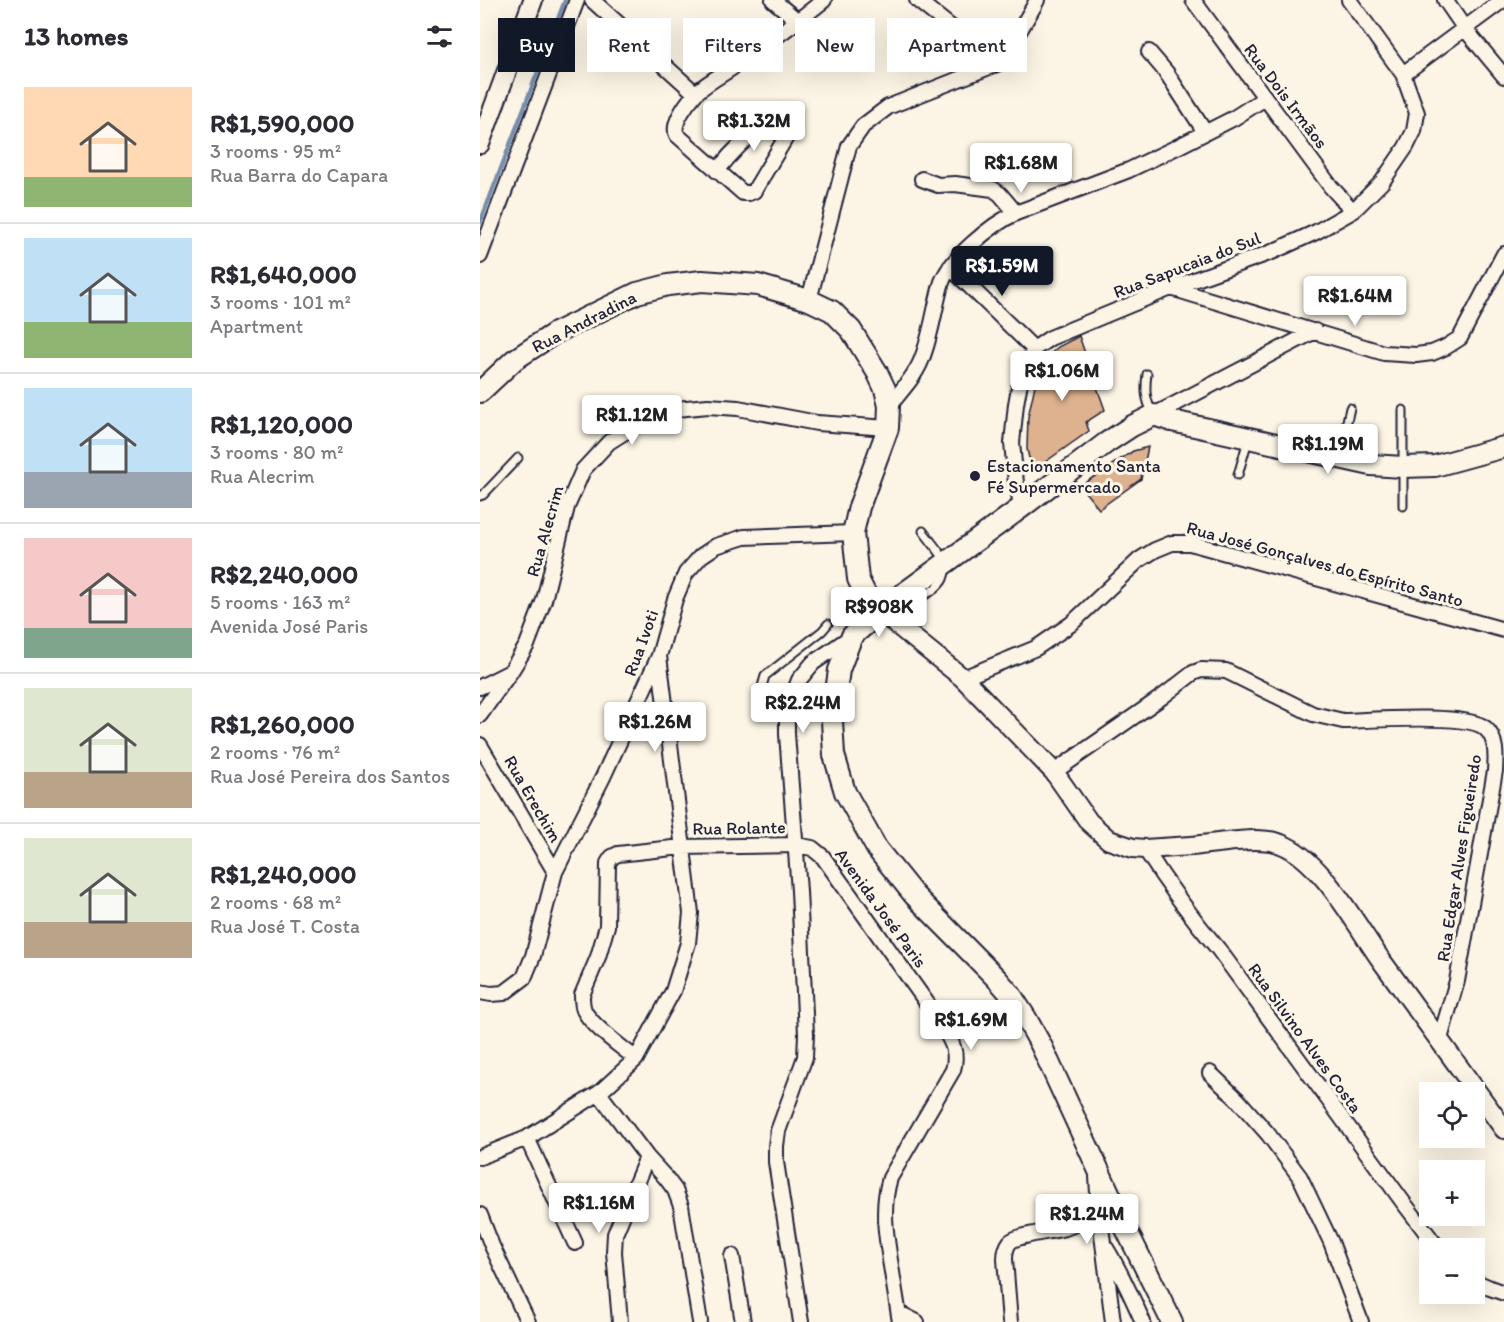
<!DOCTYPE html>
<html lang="en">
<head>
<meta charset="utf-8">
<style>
	body { margin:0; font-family:Itim,sans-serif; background:#f7f7f7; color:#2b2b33; height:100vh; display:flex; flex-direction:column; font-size:22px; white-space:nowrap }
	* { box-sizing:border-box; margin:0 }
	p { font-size:20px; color:#7c7c81 }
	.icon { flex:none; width:33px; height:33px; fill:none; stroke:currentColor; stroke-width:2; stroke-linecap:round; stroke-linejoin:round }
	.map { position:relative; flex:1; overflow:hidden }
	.panel { display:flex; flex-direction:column; background:#fff; width:480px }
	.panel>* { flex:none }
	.hud { position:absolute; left:18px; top:18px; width:570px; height:54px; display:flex; gap:12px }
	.tools { position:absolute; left:939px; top:1082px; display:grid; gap:12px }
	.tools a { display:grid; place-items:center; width:66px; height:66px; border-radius:0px; background:#fff; box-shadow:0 6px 24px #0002; font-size:30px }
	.price { position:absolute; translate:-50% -51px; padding:0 14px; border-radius:6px; background:#fff; color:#222; font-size:20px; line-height:39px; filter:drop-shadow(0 2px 3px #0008) }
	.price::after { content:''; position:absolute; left:50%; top:36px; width:18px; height:14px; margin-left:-9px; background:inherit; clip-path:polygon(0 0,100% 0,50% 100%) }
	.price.on { background:#111827; color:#fff }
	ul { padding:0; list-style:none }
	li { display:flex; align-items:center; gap:18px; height:150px; padding:0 24px }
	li+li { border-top:2px solid #e1e1e2 }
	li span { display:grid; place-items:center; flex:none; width:168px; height:120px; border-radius:0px; color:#555 }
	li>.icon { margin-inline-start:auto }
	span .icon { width:72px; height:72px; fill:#fffc; stroke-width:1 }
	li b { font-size:26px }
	h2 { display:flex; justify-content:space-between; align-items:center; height:72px; padding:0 24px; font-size:26px }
	.tag { padding:0 21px; border-radius:0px; background:#fff; box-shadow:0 6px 24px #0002; font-size:21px; line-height:54px }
	.tag.on { background:#111827; color:#fff }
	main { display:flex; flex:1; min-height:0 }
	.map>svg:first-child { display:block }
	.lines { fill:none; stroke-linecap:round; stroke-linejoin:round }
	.stream { stroke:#758dac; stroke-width:4 }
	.building { fill:#deb18f; stroke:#22223b; stroke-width:1.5 }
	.service-casing { stroke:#22223b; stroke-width:11 }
	.minor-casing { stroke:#22223b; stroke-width:18 }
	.tertiary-casing { stroke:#22223b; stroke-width:22 }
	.secondary-casing { stroke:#22223b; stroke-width:24 }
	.service { stroke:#fcf5e5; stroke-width:7 }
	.minor { stroke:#fcf5e5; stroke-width:14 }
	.tertiary { stroke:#fcf5e5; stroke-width:18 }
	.secondary { stroke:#fcf5e5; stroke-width:20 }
	.poi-dot { fill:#22223b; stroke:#fcf5e5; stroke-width:2 }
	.labels { text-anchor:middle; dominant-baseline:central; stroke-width:6; stroke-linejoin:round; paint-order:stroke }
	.street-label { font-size:18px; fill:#22223b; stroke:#fcf5e5 }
	.poi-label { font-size:18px; fill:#22223b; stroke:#fcf5e5; text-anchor:start }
</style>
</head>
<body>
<main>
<section class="panel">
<h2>13 homes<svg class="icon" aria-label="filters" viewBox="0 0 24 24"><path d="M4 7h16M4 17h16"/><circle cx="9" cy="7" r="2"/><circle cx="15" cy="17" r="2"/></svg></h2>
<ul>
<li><span style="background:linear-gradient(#ffd9b3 75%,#8fb573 0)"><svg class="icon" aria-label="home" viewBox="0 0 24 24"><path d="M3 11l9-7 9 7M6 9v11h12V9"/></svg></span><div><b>R$1,590,000</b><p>3 rooms · 95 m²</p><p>Rua Barra do Capara</p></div></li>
<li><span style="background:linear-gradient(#bfe0f5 70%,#8fb573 0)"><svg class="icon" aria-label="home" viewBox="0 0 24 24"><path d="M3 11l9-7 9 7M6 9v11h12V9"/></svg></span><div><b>R$1,640,000</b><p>3 rooms · 101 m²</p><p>Apartment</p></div></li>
<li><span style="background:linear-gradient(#bfe0f5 70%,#9aa5b1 0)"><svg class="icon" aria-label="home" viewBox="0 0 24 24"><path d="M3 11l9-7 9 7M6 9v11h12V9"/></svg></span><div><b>R$1,120,000</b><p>3 rooms · 80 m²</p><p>Rua Alecrim</p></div></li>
<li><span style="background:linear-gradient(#f6c9c9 75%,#7fa58c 0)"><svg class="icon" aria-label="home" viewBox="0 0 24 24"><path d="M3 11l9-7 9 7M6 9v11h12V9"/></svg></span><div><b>R$2,240,000</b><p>5 rooms · 163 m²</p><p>Avenida José Paris</p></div></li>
<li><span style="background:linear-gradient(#dfe7d0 70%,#b9a48a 0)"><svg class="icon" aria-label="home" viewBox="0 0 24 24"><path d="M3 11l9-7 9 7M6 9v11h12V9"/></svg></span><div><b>R$1,260,000</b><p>2 rooms · 76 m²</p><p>Rua José Pereira dos Santos</p></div></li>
<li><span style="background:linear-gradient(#dfe7d0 70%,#b9a48a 0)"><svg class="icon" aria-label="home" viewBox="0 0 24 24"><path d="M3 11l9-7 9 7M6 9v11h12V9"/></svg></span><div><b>R$1,240,000</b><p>2 rooms · 68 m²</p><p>Rua José T. Costa</p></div></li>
</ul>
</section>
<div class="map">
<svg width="1024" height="1322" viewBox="0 0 1024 1322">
	<rect width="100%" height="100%" fill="#fcf5e5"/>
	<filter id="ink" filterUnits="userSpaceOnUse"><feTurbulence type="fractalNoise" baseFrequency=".0167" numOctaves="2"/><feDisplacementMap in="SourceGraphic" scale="12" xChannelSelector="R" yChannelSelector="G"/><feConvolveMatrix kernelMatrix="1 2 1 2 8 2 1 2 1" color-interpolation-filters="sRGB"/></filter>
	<g filter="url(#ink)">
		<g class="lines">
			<path class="stream" d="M0 223 85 0"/>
		</g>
		<path class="building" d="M599 336 625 410 606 422 609 431 558 467 549 458 547 449 548 417 557 376 566 358 578 347Z
			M668 447 661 479 619 509 600 486 653 451Z"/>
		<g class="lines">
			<defs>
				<path id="service" d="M667 374C665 389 665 400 673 413
					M923 410V506
					M859 456 870 408
					M758 475 768 440
					M0 496 3 495 38 458
					M424 598C438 601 454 592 462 581 465 576 466 568 467 562L443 531
					M307 712 289 706 283 699 281 690 285 676 342 631 348 624"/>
				<path id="minor" d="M112 0 215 93
					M293 0 318 21
					M437 0 517 64
					M713 0 851 187 873 211
					M965 0 985 29 1024 76
					M669 52 686 72 725 132
					M923 74 1023 0
					M311 129 274 191 269 193H263L197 135C191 124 207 103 215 94 223 85 242 75 253 67 284 45 315 24 344 0
					M237 171C254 149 272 132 295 116
					M442 179 458 185 475 184 513 189 520 194 536 213
					M0 256 97 0
					M470 267 554 349
					M691 288 904 353 936 355 952 353 966 347 980 338 1024 254
					M329 300 369 146 383 126 408 107 517 64 540 30 554 6 557 0
					M409 406C420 392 434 378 441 361 451 337 454 310 461 285 468 260 512 224 536 213L649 170 695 148 754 118 785 98
					M674 415 835 331
					M542 507 536 483 532 443 536 404 541 377 554 349 570 338 691 288 792 252 836 232 873 211 902 182 926 147 934 131 937 113 923 74 869 0
					M483 678 556 648 591 624 659 560 675 550 692 543H710L1024 630
					M0 687 30 672
					M0 715 31 671 47 645 64 600 87 507 103 470 129 442 167 418 196 409 228 406 258 408 337 423 408 428
					M0 745 75 872
					M574 772 682 697 713 673 721 670 746 671 833 714 863 721C890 720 988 713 1005 728 1017 738 1016 757 1015 771L977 981 960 1039
					M665 849C687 884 712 918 739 950L923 1202 958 1248
					M0 992 11 994 24 993 44 978 53 956 75 872 123 777 179 656 195 599 206 573 221 556 236 546 264 537 373 533
					M156 1059C143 1048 110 1025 104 1010 102 1005 102 1000 102 995L118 957 127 926 128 863 132 857 138 854 202 847 316 845 332 848 343 857 459 1020C469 1038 479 1049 473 1070L410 1178C401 1207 406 1236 411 1266 414 1285 417 1303 420 1322
					M730 1073 758 1100 788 1134 820 1177 851 1242 881 1322
					M119 1093 167 1157 186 1178 195 1190 201 1206 220 1322
					M47 1138 95 1243
					M0 1157 47 1138 119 1093 156 1059 193 991 208 943 211 913 179 656
					M617 1176 619 1211 633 1322
					M0 1215 12 1246 48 1322
					M626 1248C641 1272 652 1297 663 1322
					M252 1256 263 1322
					M994 1281 1010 1288 1024 1293
					M419 1313 437 1322
					M140 1322 134 1252 135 1234 167 1157
					M321 1322 296 1162V1146L298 1131 325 1057 326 1034 319 891 307 734V712L319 680 333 663 372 636
					M530 1322 525 1259C525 1253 526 1247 530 1242 537 1235 574 1231 585 1228 598 1224 608 1218 619 1211"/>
				<path id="tertiary" d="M0 144 53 0
					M401 612 483 678 574 772 609 822 629 840 653 848 665 849C680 848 696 847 711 846 735 844 779 835 801 844 841 859 876 925 901 960 942 1016 983 1072 1024 1129"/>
				<path id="secondary" d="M0 392 34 360 75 333 157 293 188 285 222 281 278 285 329 300 352 311 371 330 397 372 405 389 409 406 408 428 379 507 373 533 378 579 388 599 401 612
					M692 1322 643 1223 561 1045 546 1018 531 995 518 980 434 895 397 849 365 792 354 755 352 721 359 670 372 636 412 602 542 507 626 443 652 426 674 415 692 421 891 465 923 467 955 466 1024 447"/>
			</defs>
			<use href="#service" class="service-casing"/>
			<use href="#minor" class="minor-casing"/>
			<use href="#tertiary" class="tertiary-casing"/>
			<use href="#secondary" class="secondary-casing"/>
			<use href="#service" class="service"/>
			<use href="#minor" class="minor"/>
			<use href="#tertiary" class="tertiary"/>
			<use href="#secondary" class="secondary"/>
		</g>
	</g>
	<circle class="poi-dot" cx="495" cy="476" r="6"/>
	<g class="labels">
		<g class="street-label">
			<text transform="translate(806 96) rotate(53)">Rua Dois Irmãos</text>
			<text transform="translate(707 265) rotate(-21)">Rua Sapucaia do Sul</text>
			<text transform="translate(104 322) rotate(-27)">Rua Andradina</text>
			<text transform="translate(65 531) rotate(-74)">Rua Alecrim</text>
			<text transform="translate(845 564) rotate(15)">Rua José Gonçalves do Espírito Santo</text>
			<text transform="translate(161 643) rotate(-70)">Rua Ivoti</text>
			<text transform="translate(53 799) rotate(60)">Rua Erechim</text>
			<text transform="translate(259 828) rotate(-1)">Rua Rolante</text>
			<text transform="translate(979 858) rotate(-81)">Rua Edgar Alves Figueiredo</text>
			<text transform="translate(401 908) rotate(54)">Avenida José Paris</text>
			<text transform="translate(825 1038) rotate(54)">Rua Silvino Alves Costa</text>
		</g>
		<g class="poi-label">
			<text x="507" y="466">Estacionamento Santa<tspan x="507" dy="21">Fé Supermercado</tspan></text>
		</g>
	</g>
</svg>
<div class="tools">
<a><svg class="icon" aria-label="locate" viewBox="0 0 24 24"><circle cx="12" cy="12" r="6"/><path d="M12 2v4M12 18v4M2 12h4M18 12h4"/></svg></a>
<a>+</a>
<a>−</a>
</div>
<b class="price" style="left:274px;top:152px">R$1.32M</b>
<b class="price" style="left:541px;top:194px">R$1.68M</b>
<b class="price on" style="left:522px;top:297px">R$1.59M</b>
<b class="price" style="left:875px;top:327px">R$1.64M</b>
<b class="price" style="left:582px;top:402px">R$1.06M</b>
<b class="price" style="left:152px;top:446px">R$1.12M</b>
<b class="price" style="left:848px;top:475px">R$1.19M</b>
<b class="price" style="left:399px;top:638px">R$908K</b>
<b class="price" style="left:323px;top:734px">R$2.24M</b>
<b class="price" style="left:175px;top:753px">R$1.26M</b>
<b class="price" style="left:491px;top:1051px">R$1.69M</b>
<b class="price" style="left:119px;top:1234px">R$1.16M</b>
<b class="price" style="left:607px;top:1245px">R$1.24M</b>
<div class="hud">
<a class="tag on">Buy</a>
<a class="tag">Rent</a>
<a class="tag">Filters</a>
<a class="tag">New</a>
<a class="tag">Apartment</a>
</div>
</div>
</main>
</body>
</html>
